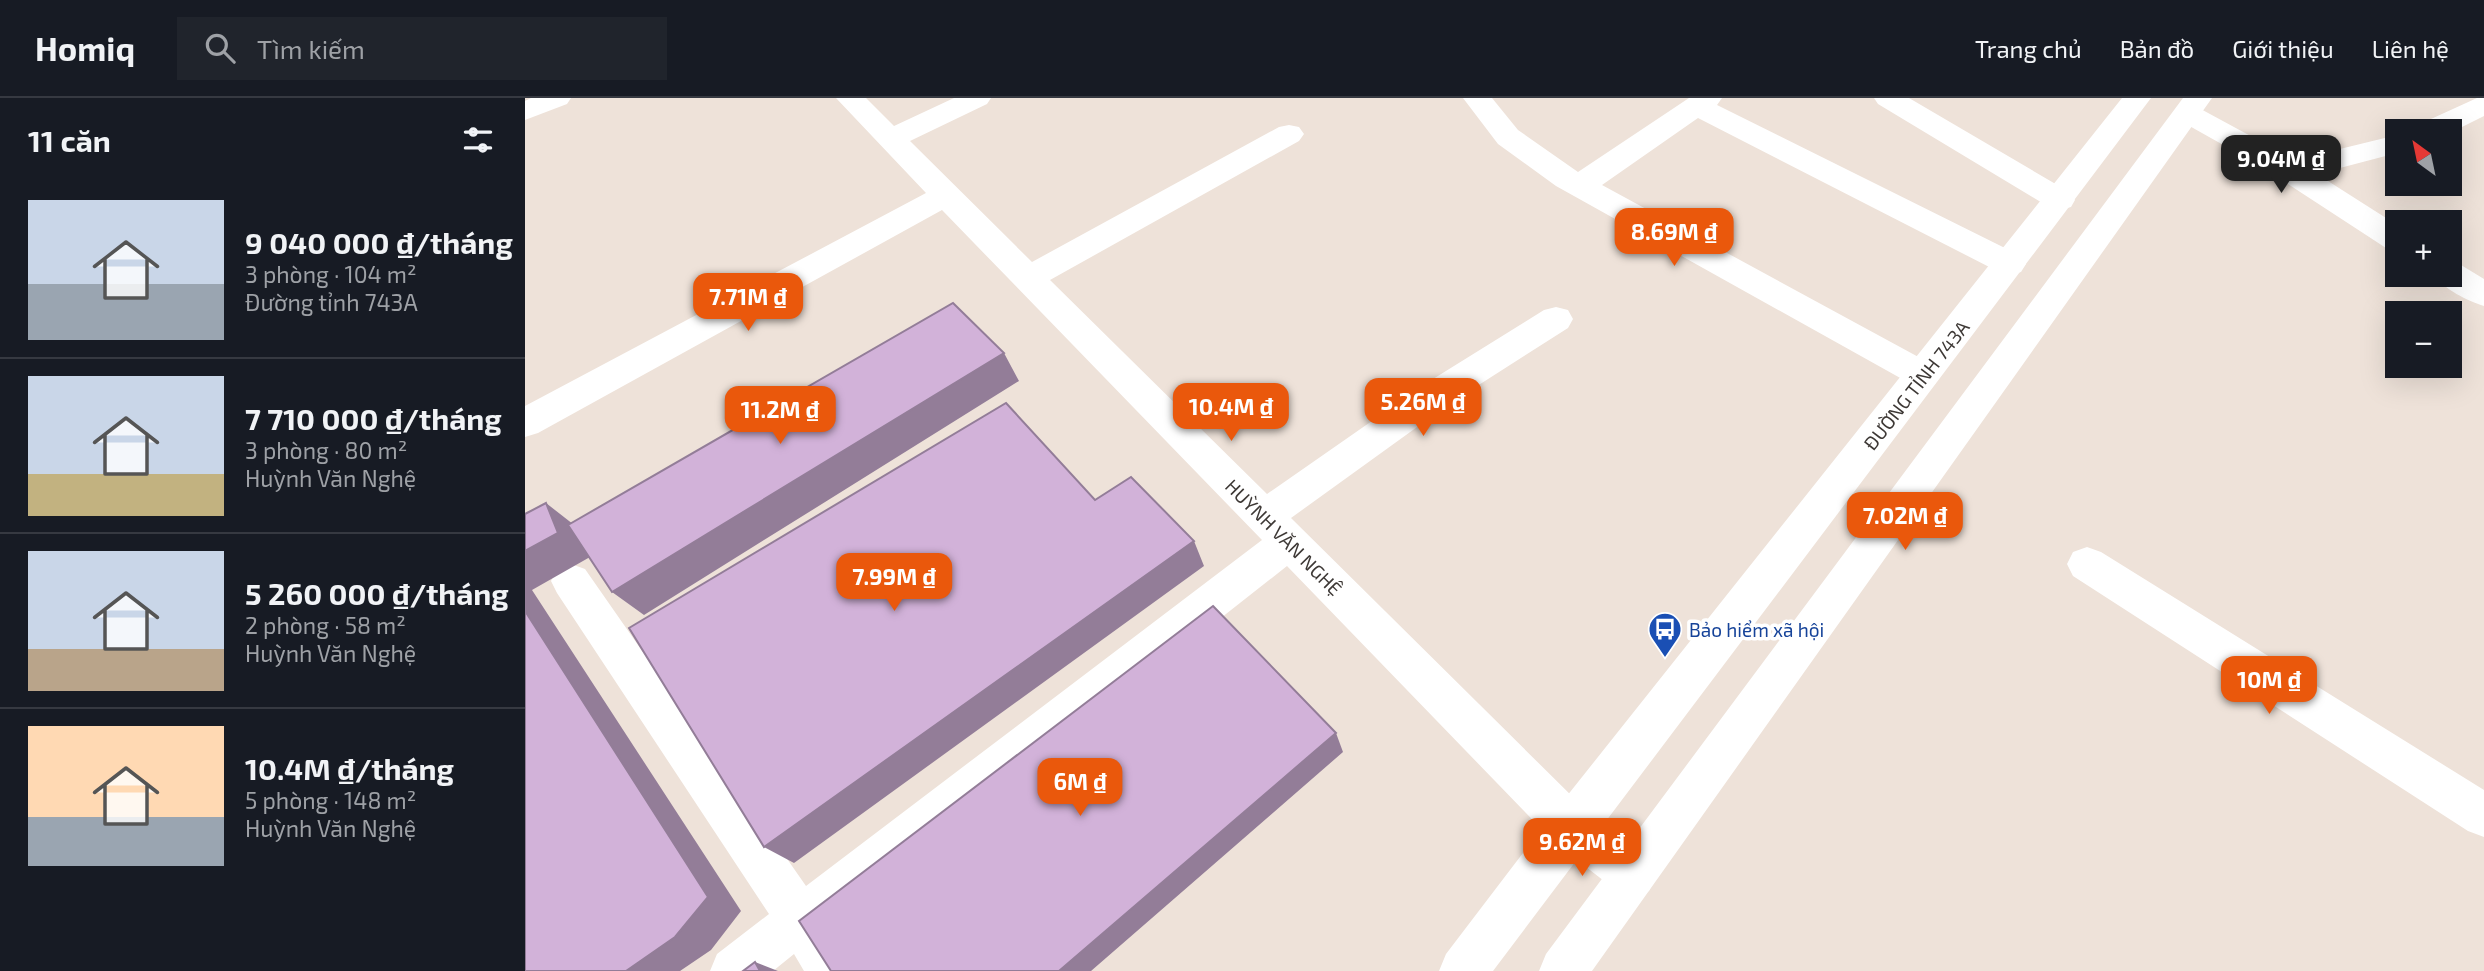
<!DOCTYPE html>
<html lang="vi">
<head>
<meta charset="utf-8">
<style>
	body { margin:0; font-family:"Exo 2",sans-serif; background:#20242c; color:#f1f3f6; height:100vh; display:flex; flex-direction:column; font-size:26px; white-space:nowrap }
	* { box-sizing:border-box; margin:0 }
	p { font-size:23px; color:#9ea1a6 }
	.icon { flex:none; width:38px; height:38px; fill:none; stroke:currentColor; stroke-width:2; stroke-linecap:round; stroke-linejoin:round }
	.map { position:relative; flex:1; overflow:hidden }
	.sheet { display:flex; flex-direction:column; background:#171b24; width:525px }
	.sheet>* { flex:none }
	.needle { width:46px; rotate:327deg }
	.tools { position:absolute; left:1860px; top:21px; display:grid; gap:14px }
	.tools a { display:grid; place-items:center; width:77px; height:77px; border-radius:0px; background:#171b24; box-shadow:0 7px 28px #0002; font-size:35px }
	.price { position:absolute; translate:-50% -60px; padding:0 16px; border-radius:14px; background:#ea580c; color:#fff; font-size:23px; line-height:46px; filter:drop-shadow(0 2px 4px #0008) }
	.price::after { content:''; position:absolute; left:50%; top:42px; width:21px; height:16px; margin-left:-10px; background:inherit; clip-path:polygon(0 0,100% 0,50% 100%) }
	.price.current { background:#222; color:#fff }
	ul { padding:0; list-style:none }
	li { display:flex; align-items:center; gap:21px; height:175px; padding:0 28px }
	li+li { border-top:2px solid #363941 }
	li span { display:grid; place-items:center; flex:none; width:196px; height:140px; border-radius:0px; color:#555 }
	li>.icon { margin-inline-start:auto }
	span .icon { width:84px; height:84px; fill:#fffc; stroke-width:1 }
	li b { font-size:30px }
	h2 { display:flex; justify-content:space-between; align-items:center; height:84px; padding:0 28px; font-size:30px }
	header { display:flex; align-items:center; gap:42px; box-sizing:border-box; height:98px; padding:0 35px; background:#171b24; border-bottom:2px solid #363941 }
	header strong { font-size:33px }
	nav { display:flex; gap:38px; margin-inline-start:auto; font-size:24px }
	.search { width:490px; height:63px; background:#20242c; display:flex; align-items:center; gap:18px; box-sizing:border-box; padding:0 24px; border-radius:0px; color:#9ea1a6; font-size:26px }
	main { display:flex; flex:1; min-height:0 }
	.map>svg:first-child { display:block }
	.lines { fill:none; stroke-linecap:round; stroke-linejoin:round }
	.minor { fill:#fff; fill-rule:evenodd }
	.major { fill:#fff; fill-rule:evenodd }
	.shaded-wall { fill:#937d98 }
	.building { fill:#d2b2d9; stroke:#937d98; stroke-width:2 }
	.labels { text-anchor:middle; dominant-baseline:central; stroke-width:7; stroke-linejoin:round; paint-order:stroke }
	.street-label { font-size:19px; fill:#3e3936; stroke:#fff }
	.transit-label { font-size:19px; fill:#164399; stroke:#fff; text-anchor:start }
</style>
</head>
<body>
<header>
<strong>Homiq</strong>
<div class="search"><svg class="icon" aria-label="search" viewBox="0 0 24 24"><circle cx="10" cy="10" r="6"/><path d="M15 15l6 6"/></svg>Tìm kiếm</div>
<nav><a>Trang chủ</a><a>Bản đồ</a><a>Giới thiệu</a><a>Liên hệ</a></nav>
</header>
<main>
<section class="sheet">
<h2>11 căn<svg class="icon" aria-label="filters" viewBox="0 0 24 24"><path d="M4 7h16M4 17h16"/><circle cx="9" cy="7" r="2"/><circle cx="15" cy="17" r="2"/></svg></h2>
<ul>
<li><span style="background:linear-gradient(#c9d6e8 60%,#9aa5b1 0)"><svg class="icon" aria-label="home" viewBox="0 0 24 24"><path d="M3 11l9-7 9 7M6 9v11h12V9"/></svg></span><div><b>9 040 000 ₫/tháng</b><p>3 phòng · 104 m²</p><p>Đường tỉnh 743A</p></div></li>
<li><span style="background:linear-gradient(#c9d6e8 70%,#c2b280 0)"><svg class="icon" aria-label="home" viewBox="0 0 24 24"><path d="M3 11l9-7 9 7M6 9v11h12V9"/></svg></span><div><b>7 710 000 ₫/tháng</b><p>3 phòng · 80 m²</p><p>Huỳnh Văn Nghệ</p></div></li>
<li><span style="background:linear-gradient(#c9d6e8 70%,#b9a48a 0)"><svg class="icon" aria-label="home" viewBox="0 0 24 24"><path d="M3 11l9-7 9 7M6 9v11h12V9"/></svg></span><div><b>5 260 000 ₫/tháng</b><p>2 phòng · 58 m²</p><p>Huỳnh Văn Nghệ</p></div></li>
<li><span style="background:linear-gradient(#ffd9b3 65%,#9aa5b1 0)"><svg class="icon" aria-label="home" viewBox="0 0 24 24"><path d="M3 11l9-7 9 7M6 9v11h12V9"/></svg></span><div><b>10.4M ₫/tháng</b><p>5 phòng · 148 m²</p><p>Huỳnh Văn Nghệ</p></div></li>
</ul>
</section>
<div class="map">
<svg width="1959" height="873" viewBox="0 0 1959 873">
	<rect width="100%" height="100%" fill="#eee2d9"/>
	<g class="lines">
		<path class="minor" d="M6 0H46L42 6 0 22V3Z
			M311 0H341L369 28 429 0H466L462 6 385 43 507 164 754 29 764 27 774 29 779 36 774 43 525 182 742 396 900 286 1019 212 1031 209 1043 212 1048 221 1043 230 924 306 766 420 1062 713 1124 761 1131 777 1124 793 1108 800 1092 793 1030 745 762 468 306 827 331 873H279L269 856 248 873H185L192 856 244 816 32 495 26 483 32 471 46 466 60 471 281 788 737 442 417 112 13 335 0 339V308L401 95Z
			M938 0H967L993 32 1053 74 1164 0H1197L1192 7 1496 158 1501 166 1496 174 1485 177 1474 174 1173 20 1077 87 1410 268 1415 277 1410 286 1398 290 1386 286 1031 88 973 46Z
			M1349 0H1384L1546 95 1550 102 1546 109 1535 112 1524 109 1353 6Z
			M1952 0H1959V18L1925 35 1890 33 1895 26Z
			M1662 6 1672 9 1770 62 1872 37V55L1792 76 1872 127V153L1861 150 1734 67 1652 21 1648 15 1652 9Z
			M1925 164 1936 167 1959 181V208C1943 203 1918 191 1910 177H1925Z
			M1562 449 1576 454 1959 692V739L1943 733 1548 478 1542 466 1548 454Z"/>
		<path class="major" d="M1597 0H1626L968 873H914L921 856 1030 713Z
			M1658 0H1687L1067 873H1014L1021 856Z"/>
	</g>
	<path class="shaded-wall" d="M479 255 494 283 119 517 87 494Z
		M21 405 53 430 65 459 7 492 216 813 186 852 155 873H101L0 513V453Z
		M669 443 679 468 269 765 239 749Z
		M811 635 818 654 566 873H534Z
		M230 864 253 873H235Z"/>
	<path class="building" d="M428 205 479 255 87 494 43 427Z
		M481 305 570 402 606 379 669 443 239 749 104 530Z
		M21 405 33 435 0 453V416Z
		M688 508 811 635 534 873H306L274 823Z
		M0 513 183 799 150 839 101 873H0Z
		M230 864 235 873H218Z"/>
	<defs>
		<symbol id="bus-pin" viewBox="-11 -11 22 30"><path d="M0 17L-7.5 6A9.5 9.5 0 1 1 7.5 6Z" fill="#1a4fb4" stroke="#fff"/><path d="M-5-6H5V4H4V6H2V4H-2V6H-4V4H-5ZM-3.5-4V0h7V-4ZM-3.5 1.2v1.5H-2V1.2ZM2 1.2v1.5H3.5V1.2Z" fill="#fff"/></symbol>
	</defs>
	<g fill-rule="evenodd">
		<use href="#bus-pin" x="1121" y="512" width="38" height="52"/>
	</g>
	<g class="labels">
		<g class="street-label">
			<text transform="translate(1391 287) rotate(-52)">ĐƯỜNG TỈNH 743A</text>
			<text transform="translate(759 439) rotate(45)">HUỲNH VĂN NGHỆ</text>
		</g>
		<g class="transit-label">
			<text x="1164" y="531">Bảo hiểm xã hội</text>
		</g>
	</g>
</svg>
<div class="tools">
<a><svg class="needle" viewBox="-14 -14 28 28"><path d="M0-13l5 13h-10z" fill="#e53935"/><path d="M0 13l5-13h-10z" fill="#9ea1a6"/></svg></a>
<a>+</a>
<a>−</a>
</div>
<b class="price current" style="left:1756px;top:97px">9.04M ₫</b>
<b class="price" style="left:1149px;top:170px">8.69M ₫</b>
<b class="price" style="left:223px;top:235px">7.71M ₫</b>
<b class="price" style="left:898px;top:340px">5.26M ₫</b>
<b class="price" style="left:706px;top:345px">10.4M ₫</b>
<b class="price" style="left:255px;top:348px">11.2M ₫</b>
<b class="price" style="left:1380px;top:454px">7.02M ₫</b>
<b class="price" style="left:369px;top:515px">7.99M ₫</b>
<b class="price" style="left:1744px;top:618px">10M ₫</b>
<b class="price" style="left:555px;top:720px">6M ₫</b>
<b class="price" style="left:1057px;top:780px">9.62M ₫</b>
</div>
</main>
</body>
</html>
